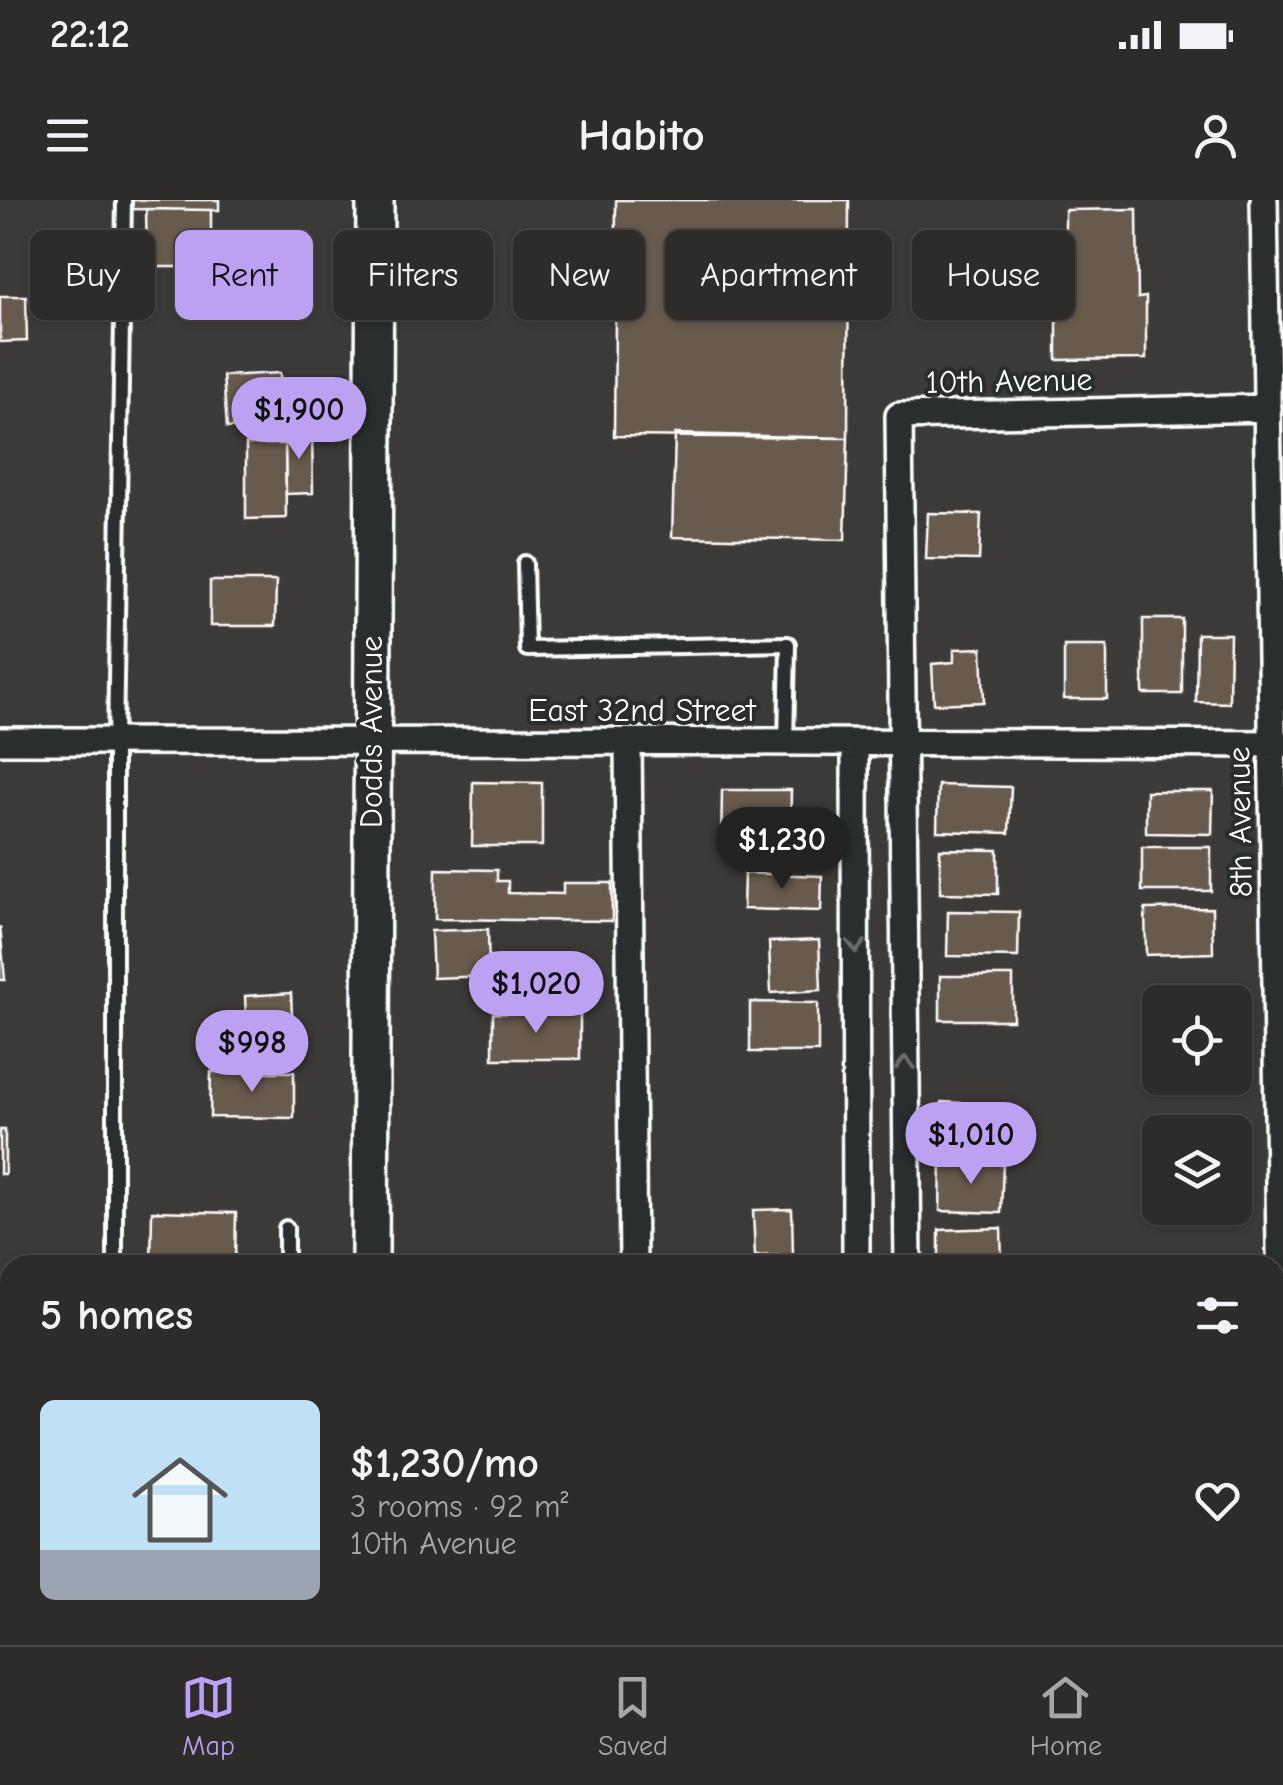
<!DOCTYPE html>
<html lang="en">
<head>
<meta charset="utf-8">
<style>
	body { margin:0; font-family:"Comic Neue",sans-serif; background:#393836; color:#f1f3f6; height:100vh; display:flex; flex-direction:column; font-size:38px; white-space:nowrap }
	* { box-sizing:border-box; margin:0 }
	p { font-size:32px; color:#a7a7a8 }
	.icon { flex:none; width:55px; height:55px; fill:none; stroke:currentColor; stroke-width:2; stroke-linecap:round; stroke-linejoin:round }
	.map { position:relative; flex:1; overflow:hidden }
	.sheet { position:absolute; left:0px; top:1055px; width:1285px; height:390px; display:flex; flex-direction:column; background:#2d2c2a; border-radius:30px 30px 0 0; box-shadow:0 2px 8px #0004,0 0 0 2px #484847 }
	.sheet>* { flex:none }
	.guide { position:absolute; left:30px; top:30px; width:1225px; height:90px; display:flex; gap:20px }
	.buttons { position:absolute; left:1142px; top:785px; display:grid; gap:20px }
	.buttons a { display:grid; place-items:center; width:110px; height:110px; border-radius:15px; background:#2d2c2a; box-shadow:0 2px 8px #0004,0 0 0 2px #484847; font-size:50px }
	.price { position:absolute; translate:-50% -85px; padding:0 22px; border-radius:35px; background:#bca0f2; color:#111; font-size:32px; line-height:65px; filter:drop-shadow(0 2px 5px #0008) }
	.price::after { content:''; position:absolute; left:50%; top:60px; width:30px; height:22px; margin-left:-15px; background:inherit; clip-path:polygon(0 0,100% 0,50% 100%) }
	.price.on { background:#222; color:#fff }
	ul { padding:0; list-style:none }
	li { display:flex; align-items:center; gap:30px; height:250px; padding:0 40px }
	li span { display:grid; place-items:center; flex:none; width:280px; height:200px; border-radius:15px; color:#555 }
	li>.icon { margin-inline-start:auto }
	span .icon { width:120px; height:120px; fill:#fffc; stroke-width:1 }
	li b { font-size:42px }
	h2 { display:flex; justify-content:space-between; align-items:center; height:120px; padding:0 40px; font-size:42px }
	.pill { padding:0 35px; border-radius:15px; background:#2d2c2a; box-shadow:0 2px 8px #0004,0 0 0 2px #484847; font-size:35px; line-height:90px }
	.pill.on { background:#bca0f2; color:#111 }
	.status { display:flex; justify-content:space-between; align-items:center; height:70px; padding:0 50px; background:#2d2c2a; direction:ltr }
	.status svg { height:28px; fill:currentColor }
	header { display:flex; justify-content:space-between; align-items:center; height:130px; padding:0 40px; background:#2d2c2a; font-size:45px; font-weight:600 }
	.menu { display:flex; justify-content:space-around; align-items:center; height:140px; border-top:2px solid #484847; background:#2d2c2a; font-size:28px; color:#a7a7a8 }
	.menu a { display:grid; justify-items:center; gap:5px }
	.menu .on { color:#bca0f2 }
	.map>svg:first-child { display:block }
	.built { fill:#49443f }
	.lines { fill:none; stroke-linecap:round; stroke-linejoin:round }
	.stream { stroke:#92a4a7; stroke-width:9 }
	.building { fill:#675a4e; stroke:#fff; stroke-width:2.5 }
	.lane-casing { stroke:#fff; stroke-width:20 }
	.street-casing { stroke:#fff; stroke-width:32 }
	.secondary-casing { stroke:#fff; stroke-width:42 }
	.lane { stroke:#2a2d2e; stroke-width:12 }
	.street { stroke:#2a2d2e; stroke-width:25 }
	.secondary { stroke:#2a2d2e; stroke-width:35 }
	.oneway { stroke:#6a6c6d }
	.labels { text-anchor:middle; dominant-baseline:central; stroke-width:8; stroke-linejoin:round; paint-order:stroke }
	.street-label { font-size:32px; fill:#fff; stroke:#2a2d2e }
</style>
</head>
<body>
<div class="status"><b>22:12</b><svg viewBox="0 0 49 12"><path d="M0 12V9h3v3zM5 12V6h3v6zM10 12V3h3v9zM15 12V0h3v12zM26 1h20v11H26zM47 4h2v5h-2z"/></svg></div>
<header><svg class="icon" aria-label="menu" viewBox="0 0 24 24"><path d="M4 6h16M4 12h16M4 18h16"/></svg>Habito<svg class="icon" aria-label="person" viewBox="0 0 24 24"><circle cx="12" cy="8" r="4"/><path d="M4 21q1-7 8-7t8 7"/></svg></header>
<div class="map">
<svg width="1283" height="1445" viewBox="0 0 1283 1445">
	<rect width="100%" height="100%" fill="#3c3a38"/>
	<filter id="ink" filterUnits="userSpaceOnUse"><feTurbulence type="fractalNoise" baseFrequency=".01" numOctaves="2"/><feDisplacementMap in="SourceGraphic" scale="20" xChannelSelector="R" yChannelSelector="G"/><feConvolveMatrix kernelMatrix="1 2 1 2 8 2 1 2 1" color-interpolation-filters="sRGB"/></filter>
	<g filter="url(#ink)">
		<path class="built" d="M1275 1227 1283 1228V1445H627L626 1435H1275Z"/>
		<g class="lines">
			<path class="stream" d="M0 1148H10"/>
		</g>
		<path class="building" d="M130 0H219V10L130 9Z
			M616 0H849L848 238 614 236Z
			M146 9 211 10V67H147Z
			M1137 9 1138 98 1146 97V159L1057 160V77H1065V10Z
			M0 96H26L27 141 0 142Z
			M280 173 281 197H288L290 224 227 228 223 176Z
			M285 230H312L313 293 286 294Z
			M675 234 848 238 845 340 672 337Z
			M246 244H285L286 318 246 319Z
			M928 313 981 314 979 360 926 359Z
			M210 381H276L275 426H210Z
			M1143 419H1182V494H1143Z
			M1197 434H1230L1229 503 1196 502Z
			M1064 446H1107V499H1064Z
			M982 448 984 502 934 504 932 464 954 462V449Z
			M473 582 542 583V646H472Z
			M938 585 1011 587 1009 633 937 631Z
			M722 590H791L790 650 721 649Z
			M1146 591H1213L1212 634 1146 633Z
			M1142 647H1211V691H1142Z
			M940 649 998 650V694L940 693Z
			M436 669 497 670V681H508V693L563 694V683H612V721L435 719Z
			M744 673 822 676 821 711 743 709Z
			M1212 708 1213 753 1146 755 1145 709Z
			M948 711 1019 712 1018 757 947 756Z
			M0 726 5 780H0Z
			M488 729 489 776 433 778 431 731Z
			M819 740 821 790 771 793 769 742Z
			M940 776H1013V820H940Z
			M291 793 293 838 247 841 245 796Z
			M750 802 818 803V852H750Z
			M493 813 580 814V859H493Z
			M1146 831H1160V875H1146Z
			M211 872H294V918L210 917Z
			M942 902 1001 905 999 947 939 944Z
			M0 930H5V974H0Z
			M941 962 1003 964 1001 1013 940 1011Z
			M792 1009 793 1055 755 1056 753 1010Z
			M152 1011 236 1013 235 1065H151Z
			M1001 1028 1002 1065H939V1030Z
			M125 1435H182V1445H125Z
			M182 1435H205V1445H182Z"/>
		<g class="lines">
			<defs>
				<path id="lane" d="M525 363 527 449 788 444 786 543
					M286 1028V1065
					M115 1065V541L124 0
					M114 1445V1435"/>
				<path id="street" d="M1264 0 1283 1243
					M0 541C428 540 855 542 1283 544
					M628 543 633 1065
					M855 543 856 1065
					M908 1065 899 216 1268 208
					M0 1176H10
					M905 1445 906 1435"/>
				<path id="secondary" d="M370 1065 375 0
					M368 1445V1435"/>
			</defs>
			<use href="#lane" class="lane-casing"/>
			<use href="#street" class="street-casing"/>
			<use href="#secondary" class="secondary-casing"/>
			<use href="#lane" class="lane"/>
			<use href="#street" class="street"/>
			<use href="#secondary" class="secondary"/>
		</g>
		<defs><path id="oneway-chevron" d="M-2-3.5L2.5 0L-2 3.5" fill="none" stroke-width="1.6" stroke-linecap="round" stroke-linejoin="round" transform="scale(2.5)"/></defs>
		<g class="oneway">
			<use href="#oneway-chevron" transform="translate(856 746) rotate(90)"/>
			<use href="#oneway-chevron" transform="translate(905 863) rotate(-91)"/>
		</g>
	</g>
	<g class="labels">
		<g class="street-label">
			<text transform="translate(1009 181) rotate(-1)">10th Avenue</text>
			<text x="642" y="510">East 32nd Street</text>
			<text transform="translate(371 532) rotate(-90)">Dodds Avenue</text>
			<text transform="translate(1240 622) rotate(-91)">8th Avenue</text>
		</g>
	</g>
</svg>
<div class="buttons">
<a><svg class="icon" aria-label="locate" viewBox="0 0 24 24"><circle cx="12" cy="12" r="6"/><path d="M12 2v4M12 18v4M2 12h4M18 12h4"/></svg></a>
<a><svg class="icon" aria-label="layers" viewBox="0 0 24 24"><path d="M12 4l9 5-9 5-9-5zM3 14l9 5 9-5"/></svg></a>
</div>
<b class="price" style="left:299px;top:262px">$1,900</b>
<b class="price on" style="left:782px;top:692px">$1,230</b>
<b class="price" style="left:536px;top:836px">$1,020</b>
<b class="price" style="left:252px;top:895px">$998</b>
<b class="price" style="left:971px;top:987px">$1,010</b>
<div class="guide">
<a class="pill">Buy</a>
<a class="pill on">Rent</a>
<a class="pill">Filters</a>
<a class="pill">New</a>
<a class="pill">Apartment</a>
<a class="pill">House</a>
</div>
<section class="sheet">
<h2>5 homes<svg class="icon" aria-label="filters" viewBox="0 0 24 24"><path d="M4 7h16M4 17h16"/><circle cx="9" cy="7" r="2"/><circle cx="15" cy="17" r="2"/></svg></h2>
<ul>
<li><span style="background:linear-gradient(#bfe0f5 75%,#9aa5b1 0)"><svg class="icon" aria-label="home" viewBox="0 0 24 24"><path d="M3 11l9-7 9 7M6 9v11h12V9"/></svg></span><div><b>$1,230/mo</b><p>3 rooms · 92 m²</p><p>10th Avenue</p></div><svg class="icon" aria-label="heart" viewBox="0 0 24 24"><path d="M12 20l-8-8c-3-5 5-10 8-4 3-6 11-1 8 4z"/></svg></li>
</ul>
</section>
</div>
<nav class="menu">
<a class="on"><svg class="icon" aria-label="map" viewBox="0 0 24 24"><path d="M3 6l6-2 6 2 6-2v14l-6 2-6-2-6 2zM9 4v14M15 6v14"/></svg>Map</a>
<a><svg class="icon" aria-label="saved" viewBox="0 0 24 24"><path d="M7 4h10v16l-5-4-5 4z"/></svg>Saved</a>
<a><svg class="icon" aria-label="home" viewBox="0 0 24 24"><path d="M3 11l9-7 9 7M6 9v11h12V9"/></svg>Home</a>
</nav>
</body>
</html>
